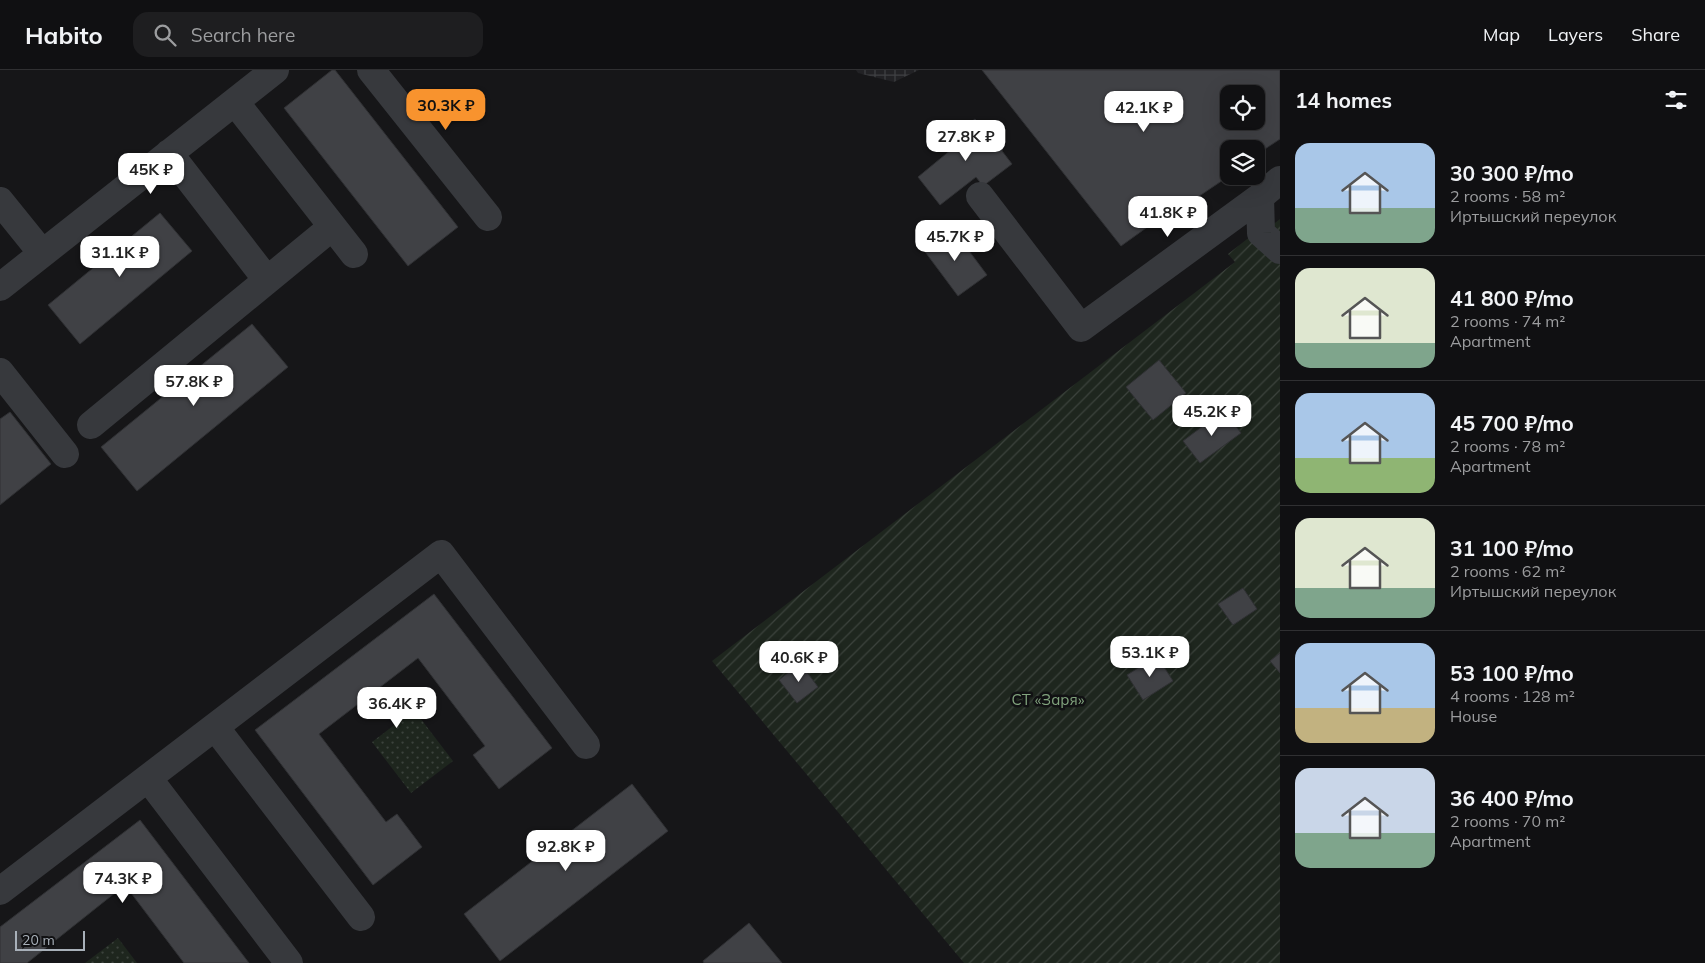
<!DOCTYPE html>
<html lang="en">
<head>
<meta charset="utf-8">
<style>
	body { margin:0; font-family:Mulish,sans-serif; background:#1e1e20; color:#f1f3f6; height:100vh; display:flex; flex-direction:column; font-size:19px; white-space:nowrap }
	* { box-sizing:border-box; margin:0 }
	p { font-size:16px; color:#9c9d9f }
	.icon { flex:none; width:28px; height:28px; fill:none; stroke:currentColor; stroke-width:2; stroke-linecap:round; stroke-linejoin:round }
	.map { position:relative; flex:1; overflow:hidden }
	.details { display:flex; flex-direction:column; background:#101012; width:425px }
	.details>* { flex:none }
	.tools { position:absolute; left:1220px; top:15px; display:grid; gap:10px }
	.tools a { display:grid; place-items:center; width:45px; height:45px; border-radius:10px; background:#101012; box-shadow:0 5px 20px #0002,0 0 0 1px #303032; font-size:25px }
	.scale { position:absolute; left:15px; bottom:12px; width:70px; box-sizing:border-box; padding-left:5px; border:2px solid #a8b0b9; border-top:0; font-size:14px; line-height:18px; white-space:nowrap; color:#a8b0b9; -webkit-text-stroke:4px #111113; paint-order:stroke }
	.price { position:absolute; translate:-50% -42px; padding:0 11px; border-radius:10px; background:#fff; color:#222; font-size:16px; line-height:32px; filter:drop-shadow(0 1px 2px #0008) }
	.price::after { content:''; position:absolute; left:50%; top:30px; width:15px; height:11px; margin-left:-8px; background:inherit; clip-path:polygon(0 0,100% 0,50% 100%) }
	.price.selected { background:#f8932e; color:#111 }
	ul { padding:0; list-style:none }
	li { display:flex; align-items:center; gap:15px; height:125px; padding:0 15px }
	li+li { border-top:1px solid #303032 }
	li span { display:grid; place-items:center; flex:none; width:140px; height:100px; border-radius:15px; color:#555 }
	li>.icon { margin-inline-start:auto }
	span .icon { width:60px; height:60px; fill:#fffc; stroke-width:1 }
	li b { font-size:21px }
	h2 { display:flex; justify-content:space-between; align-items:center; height:60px; padding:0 15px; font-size:21px }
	header { display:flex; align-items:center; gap:30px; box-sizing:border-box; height:70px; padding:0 25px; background:#101012; border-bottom:1px solid #303032 }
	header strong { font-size:24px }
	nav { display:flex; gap:28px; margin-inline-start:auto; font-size:18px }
	.search { width:350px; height:45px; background:#1e1e20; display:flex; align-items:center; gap:12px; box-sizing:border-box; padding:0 18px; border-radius:15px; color:#9c9d9f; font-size:19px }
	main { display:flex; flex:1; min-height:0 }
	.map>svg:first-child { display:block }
	.industrial { fill:url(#industrial-grid) }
	.park { fill:url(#park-dots) }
	.garden { fill:url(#garden-furrows) }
	.building { fill:#404145; stroke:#303134; fill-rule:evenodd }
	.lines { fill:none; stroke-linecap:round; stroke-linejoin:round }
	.minor { stroke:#37393d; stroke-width:28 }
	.labels { text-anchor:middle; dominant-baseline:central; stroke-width:5; stroke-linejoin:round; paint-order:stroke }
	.park-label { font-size:15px; fill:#82a47e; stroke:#111113 }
</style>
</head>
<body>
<header>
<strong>Habito</strong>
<div class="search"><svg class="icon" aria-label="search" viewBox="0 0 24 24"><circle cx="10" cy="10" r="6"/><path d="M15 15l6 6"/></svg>Search here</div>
<nav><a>Map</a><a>Layers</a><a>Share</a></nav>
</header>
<main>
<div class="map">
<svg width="1280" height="893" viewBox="0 0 1280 893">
	<defs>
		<pattern id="industrial-grid" width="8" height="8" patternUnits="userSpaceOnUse" patternTransform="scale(1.25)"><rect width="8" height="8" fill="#222225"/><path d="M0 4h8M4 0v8" fill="none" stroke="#3f4043"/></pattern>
		<pattern id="park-dots" width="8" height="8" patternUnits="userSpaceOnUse" patternTransform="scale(1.25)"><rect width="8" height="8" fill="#1e261e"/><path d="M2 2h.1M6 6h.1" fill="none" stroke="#3c433d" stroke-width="1.8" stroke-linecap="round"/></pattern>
		<pattern id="garden-furrows" width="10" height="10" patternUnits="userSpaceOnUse" patternTransform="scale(1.25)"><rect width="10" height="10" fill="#1e261e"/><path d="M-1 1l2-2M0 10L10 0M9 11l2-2" fill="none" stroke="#3c433d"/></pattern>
	</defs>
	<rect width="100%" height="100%" fill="#161618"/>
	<path class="industrial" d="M856 0H919L894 12 858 3Z"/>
	<path class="park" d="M414 640 453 691 411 723 372 672Z
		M118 868 137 893H85Z"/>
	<path class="garden" d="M1280 149V893H964L712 591 1235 192 1228 184 1251 166 1254 169Z"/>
	<path class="building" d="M332 0H335L458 157 408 196 284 38Z
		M982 0H1280V69L1256 85V79H1229V106L1177 141 1146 158 1121 176ZM1229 24H1256V51H1229Z
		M975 49 986 62H997L1005 71 1002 81 1012 94 983 116 976 107 940 135 918 107 952 79 946 71Z
		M160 143 192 181 80 274 48 235Z
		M952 158 987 205 958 226 923 179Z
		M252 254 288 297 137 421 101 377Z
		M1159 290 1186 323 1153 350 1126 317Z
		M1224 340 1241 363 1200 393 1183 371Z
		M10 342 51 394 0 435V349Z
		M1243 518 1257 539 1233 555 1218 534Z
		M434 524 552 678 499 719 473 685 485 676 418 588 319 664 386 752 397 744 422 777 373 815 255 660Z
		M1280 583V603L1270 591Z
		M1157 586 1173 611 1143 630 1127 605Z
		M800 593 818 617 797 633 779 610Z
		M632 714 668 761 500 891 464 844Z
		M140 750 249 893H184L125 815 27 893H0V857Z
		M749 853 782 893H704L703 891Z"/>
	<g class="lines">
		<path class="minor" d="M371 0 488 147
			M235 32 354 184
			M169 83 267 210
			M980 126 1081 258 1260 127 1280 110
			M1260 127 1261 163 1280 180
			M0 131 42 183
			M0 217 275 0
			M0 302 65 384
			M91 355 332 157
			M215 657 361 847
			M148 708 289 893
			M0 821 441 484 586 675"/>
	</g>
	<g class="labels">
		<g class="park-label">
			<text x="1048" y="629">СТ «Заря»</text>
		</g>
	</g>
</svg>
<div class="tools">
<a><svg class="icon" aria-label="locate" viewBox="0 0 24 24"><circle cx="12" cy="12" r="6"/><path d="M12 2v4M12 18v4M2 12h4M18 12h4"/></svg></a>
<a><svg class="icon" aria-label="layers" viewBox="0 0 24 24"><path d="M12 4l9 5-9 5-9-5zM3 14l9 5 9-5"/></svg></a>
</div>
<div class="scale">20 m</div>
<b class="price selected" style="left:446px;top:61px">30.3K ₽</b>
<b class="price" style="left:1144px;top:63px">42.1K ₽</b>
<b class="price" style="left:966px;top:92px">27.8K ₽</b>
<b class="price" style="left:151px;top:125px">45K ₽</b>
<b class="price" style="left:1168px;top:168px">41.8K ₽</b>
<b class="price" style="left:955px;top:192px">45.7K ₽</b>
<b class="price" style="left:120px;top:208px">31.1K ₽</b>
<b class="price" style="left:194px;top:337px">57.8K ₽</b>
<b class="price" style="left:1212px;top:367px">45.2K ₽</b>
<b class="price" style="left:1150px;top:608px">53.1K ₽</b>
<b class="price" style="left:799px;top:613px">40.6K ₽</b>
<b class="price" style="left:397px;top:659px">36.4K ₽</b>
<b class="price" style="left:566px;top:802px">92.8K ₽</b>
<b class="price" style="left:123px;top:834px">74.3K ₽</b>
</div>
<section class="details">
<h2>14 homes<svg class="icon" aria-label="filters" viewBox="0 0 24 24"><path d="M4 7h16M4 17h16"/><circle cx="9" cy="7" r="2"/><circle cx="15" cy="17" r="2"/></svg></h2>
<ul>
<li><span style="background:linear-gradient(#a9c7e8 65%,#7fa58c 0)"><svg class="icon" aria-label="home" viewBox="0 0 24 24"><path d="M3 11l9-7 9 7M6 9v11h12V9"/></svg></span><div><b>30 300 ₽/mo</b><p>2 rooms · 58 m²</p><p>Иртышский переулок</p></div></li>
<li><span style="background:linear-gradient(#dfe7d0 75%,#7fa58c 0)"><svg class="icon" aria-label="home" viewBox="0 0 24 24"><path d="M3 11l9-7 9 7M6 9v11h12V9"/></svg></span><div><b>41 800 ₽/mo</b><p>2 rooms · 74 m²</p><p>Apartment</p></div></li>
<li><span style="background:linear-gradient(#a9c7e8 65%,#8fb573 0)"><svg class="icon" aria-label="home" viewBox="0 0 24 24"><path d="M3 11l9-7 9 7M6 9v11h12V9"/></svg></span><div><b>45 700 ₽/mo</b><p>2 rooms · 78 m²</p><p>Apartment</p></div></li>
<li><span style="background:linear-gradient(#dfe7d0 70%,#7fa58c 0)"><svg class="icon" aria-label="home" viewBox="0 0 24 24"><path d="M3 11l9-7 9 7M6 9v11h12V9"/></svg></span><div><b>31 100 ₽/mo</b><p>2 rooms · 62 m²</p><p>Иртышский переулок</p></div></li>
<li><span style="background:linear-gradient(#a9c7e8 65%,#c2b280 0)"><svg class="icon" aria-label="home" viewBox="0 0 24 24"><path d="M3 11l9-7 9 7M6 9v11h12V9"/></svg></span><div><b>53 100 ₽/mo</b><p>4 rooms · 128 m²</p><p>House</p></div></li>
<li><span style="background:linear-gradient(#c9d6e8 65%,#7fa58c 0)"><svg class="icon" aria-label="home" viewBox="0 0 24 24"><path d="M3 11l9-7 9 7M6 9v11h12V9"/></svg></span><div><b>36 400 ₽/mo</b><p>2 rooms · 70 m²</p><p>Apartment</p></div></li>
</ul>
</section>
</main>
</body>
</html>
